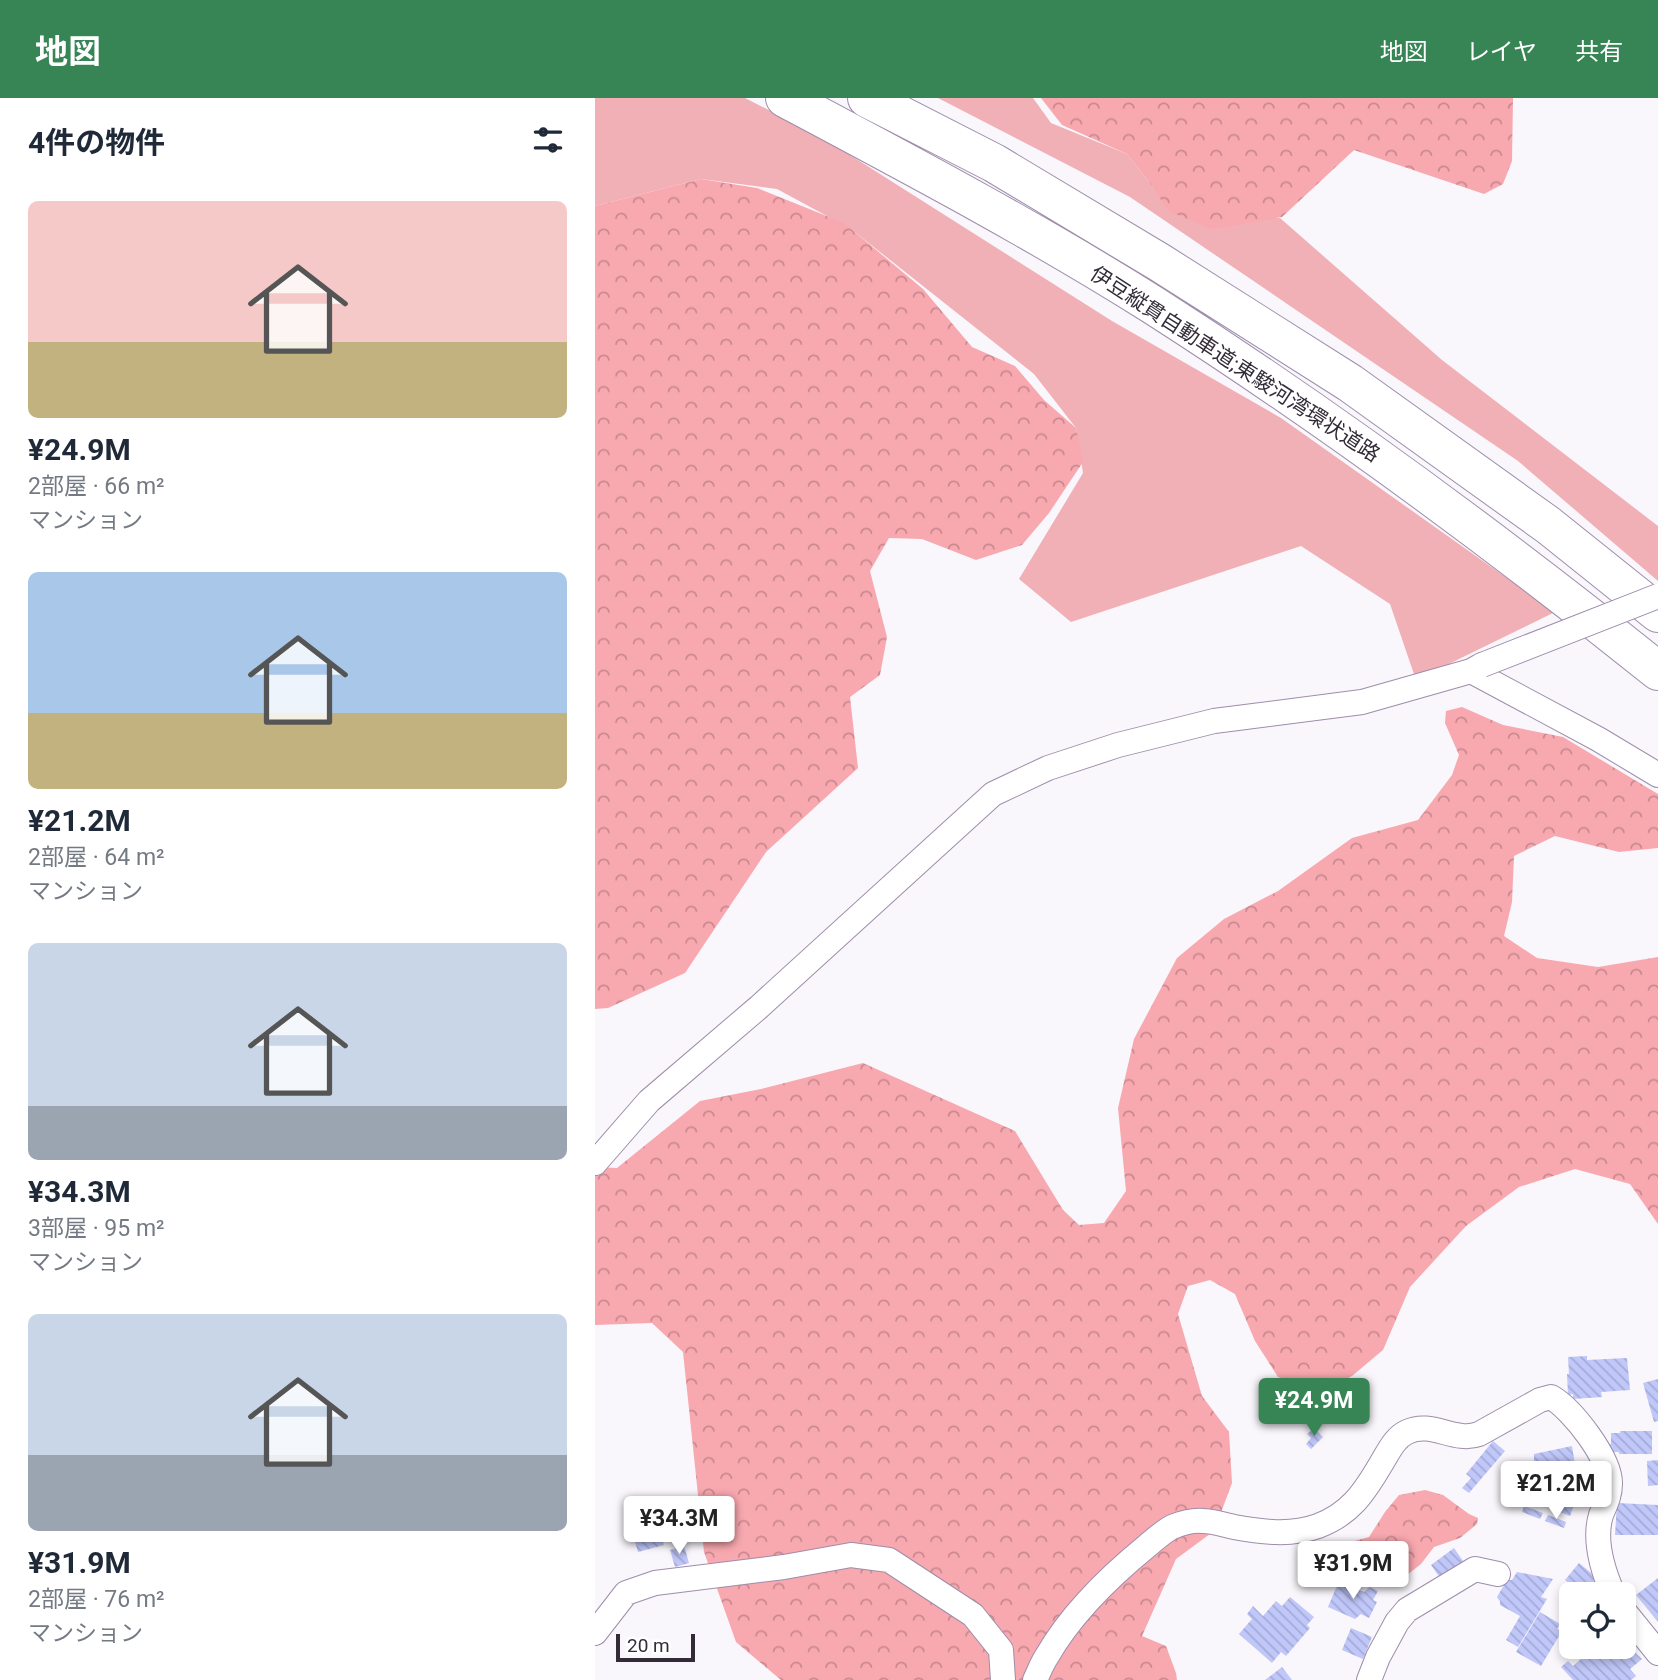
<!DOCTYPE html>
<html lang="ja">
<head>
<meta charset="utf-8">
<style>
	body { margin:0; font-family:Roboto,"Noto Sans JP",sans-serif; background:#f6f6f7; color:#1f2937; height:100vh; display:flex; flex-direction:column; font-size:26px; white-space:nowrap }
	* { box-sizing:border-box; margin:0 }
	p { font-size:23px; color:#747a83 }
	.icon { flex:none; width:38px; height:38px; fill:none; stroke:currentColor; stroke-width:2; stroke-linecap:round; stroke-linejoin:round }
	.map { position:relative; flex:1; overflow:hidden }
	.panel { display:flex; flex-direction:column; background:#fff; width:595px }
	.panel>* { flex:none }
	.buttons { position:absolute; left:964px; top:1484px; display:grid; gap:14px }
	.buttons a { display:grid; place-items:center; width:77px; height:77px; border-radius:10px; background:#fff; box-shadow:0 4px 10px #0003; font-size:35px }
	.scale { position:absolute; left:21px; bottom:18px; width:79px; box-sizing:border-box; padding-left:7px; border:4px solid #332c38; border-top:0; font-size:19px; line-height:24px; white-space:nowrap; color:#332c38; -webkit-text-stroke:5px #fff; paint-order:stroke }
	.price { position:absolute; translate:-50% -60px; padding:0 16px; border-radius:7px; background:#fff; color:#222; font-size:23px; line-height:46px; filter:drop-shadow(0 2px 4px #0008) }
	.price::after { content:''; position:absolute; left:50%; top:42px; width:21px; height:16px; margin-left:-10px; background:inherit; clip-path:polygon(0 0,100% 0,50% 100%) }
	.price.selected { background:#378555; color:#fff }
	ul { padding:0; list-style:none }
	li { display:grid; align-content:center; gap:14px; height:371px; padding:0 28px }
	li span { display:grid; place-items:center; height:217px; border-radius:10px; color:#555 }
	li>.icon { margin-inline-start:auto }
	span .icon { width:126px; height:126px; fill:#fffc; stroke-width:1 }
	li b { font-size:30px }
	h2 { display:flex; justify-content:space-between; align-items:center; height:84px; padding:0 28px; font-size:30px }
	header { display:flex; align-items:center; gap:42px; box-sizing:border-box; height:98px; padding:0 35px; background:#378555; color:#fff }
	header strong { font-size:33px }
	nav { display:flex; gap:38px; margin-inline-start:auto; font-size:24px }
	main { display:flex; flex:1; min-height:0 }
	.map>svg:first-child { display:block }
	.green { fill:#f0b0b5 }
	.forest { fill:url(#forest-crowns) }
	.building { fill:url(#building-back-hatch) }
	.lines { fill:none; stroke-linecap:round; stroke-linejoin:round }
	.street-casing { stroke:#9e8dab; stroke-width:26 }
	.highway-casing { stroke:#9e8dab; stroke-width:40 }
	.street { stroke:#fff; stroke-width:24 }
	.highway { stroke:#fff; stroke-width:38 }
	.street-bridge-casing { stroke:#9e8dab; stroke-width:26; stroke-linecap:butt }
	.street-bridge { stroke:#fff; stroke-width:24 }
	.labels { text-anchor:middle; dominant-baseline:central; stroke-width:7; stroke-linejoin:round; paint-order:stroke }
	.street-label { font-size:21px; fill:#332c38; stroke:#fff }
</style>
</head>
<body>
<header>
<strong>地図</strong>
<nav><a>地図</a><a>レイヤ</a><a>共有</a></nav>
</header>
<main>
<section class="panel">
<h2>4件の物件<svg class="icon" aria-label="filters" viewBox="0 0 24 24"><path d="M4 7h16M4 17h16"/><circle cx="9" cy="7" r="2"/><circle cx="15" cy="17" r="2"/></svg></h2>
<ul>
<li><span style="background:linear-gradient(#f6c9c9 65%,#c2b280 0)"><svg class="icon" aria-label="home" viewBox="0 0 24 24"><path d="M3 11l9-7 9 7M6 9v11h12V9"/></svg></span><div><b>¥24.9M</b><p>2部屋 · 66 m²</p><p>マンション</p></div></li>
<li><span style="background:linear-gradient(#a9c7e8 65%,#c2b280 0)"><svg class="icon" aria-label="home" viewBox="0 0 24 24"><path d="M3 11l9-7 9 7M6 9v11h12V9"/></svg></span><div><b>¥21.2M</b><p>2部屋 · 64 m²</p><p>マンション</p></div></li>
<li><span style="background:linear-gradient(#c9d6e8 75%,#9aa5b1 0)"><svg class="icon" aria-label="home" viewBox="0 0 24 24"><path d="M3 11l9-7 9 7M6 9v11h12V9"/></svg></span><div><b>¥34.3M</b><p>3部屋 · 95 m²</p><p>マンション</p></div></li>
<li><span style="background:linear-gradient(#c9d6e8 65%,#9aa5b1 0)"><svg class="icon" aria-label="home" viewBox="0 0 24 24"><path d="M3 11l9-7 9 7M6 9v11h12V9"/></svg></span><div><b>¥31.9M</b><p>2部屋 · 76 m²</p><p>マンション</p></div></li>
</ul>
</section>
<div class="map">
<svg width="1063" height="1582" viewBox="0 0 1063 1582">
	<defs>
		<pattern id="forest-crowns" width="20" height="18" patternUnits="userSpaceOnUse" patternTransform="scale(1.75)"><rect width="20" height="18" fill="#f8a8af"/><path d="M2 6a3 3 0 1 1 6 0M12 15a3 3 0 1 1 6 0" fill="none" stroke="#c9898f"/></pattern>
		<pattern id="building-back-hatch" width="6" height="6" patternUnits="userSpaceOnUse" patternTransform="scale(1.75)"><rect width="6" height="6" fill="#c0c7f9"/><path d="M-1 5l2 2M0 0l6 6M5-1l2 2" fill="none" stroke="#a5abd6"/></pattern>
	</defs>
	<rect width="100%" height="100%" fill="#f9f6fc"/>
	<path class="green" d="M0 0H150L225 38 517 223 686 320 960 514 821 582 795 506 706 448 476 524 424 481 488 375 481 330 439 276 256 131 182 91 106 81 0 108Z
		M343 0H438L456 25 532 56 558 89 627 119 685 120 847 262 1063 428V483L923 363 535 99Z"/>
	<path class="forest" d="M446 0H918L917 63 908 86 889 96 759 52 687 119 617 131 573 113 558 89 532 56 467 27Z
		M106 81 162 90 249 125 328 191 377 249 420 268 449 302 481 330 488 364 454 415 427 447 381 462 327 441 294 440 275 473 292 539 285 577 255 599 263 670 171 754 90 875 13 910 0 911V108Z
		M867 609 908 627 968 639 1063 696V750L1024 754 960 738 919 758 917 804 909 838 942 860 1003 869 1063 859V1126L1035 1086 980 1071 924 1089 871 1128 815 1189 788 1252 757 1278 726 1294 683 1279 660 1243 640 1196 615 1182 593 1188 583 1216 607 1298 634 1334 637 1385 619 1433 581 1461 547 1538 571 1548 581 1575 582 1582H186L141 1544 109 1454 88 1254 57 1225 0 1227V1069L22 1070 105 1003 166 991 268 965 420 1033 468 1112 484 1127 509 1125 531 1093 523 1010 539 941 582 860 629 821 683 793 757 740 823 722 857 677 864 657 850 625 851 613Z
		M830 1392 848 1397 874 1416 883 1420 882 1426 865 1440 839 1449 826 1466 812 1477 769 1474 715 1464 713 1456 774 1439 790 1414 804 1397Z"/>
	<path class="building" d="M992 1258V1262L1032 1260 1035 1292 1006 1294 1007 1299 978 1301V1296L973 1297 972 1276H974L973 1259Z
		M1063 1281V1323L1059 1324 1048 1285Z
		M719 1330 728 1339 716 1351 711 1346 716 1340 712 1336Z
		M1025 1333H1057V1356H1024V1354H1014V1346H1016V1335H1025Z
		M898 1343 910 1353 874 1395 867 1390 876 1380 871 1376Z
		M977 1348 982 1379 970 1382 971 1386 932 1394 925 1365 939 1363V1356Z
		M1063 1362V1387L1053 1388 1052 1363Z
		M964 1392 982 1399 975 1418 957 1411Z
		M1022 1405 1063 1407V1437H1020Z
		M929 1408 948 1415 945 1421 927 1414Z
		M953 1417 971 1424 969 1430 950 1423Z
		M62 1426 69 1447 43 1454 37 1433Z
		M89 1448 94 1465 80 1469 75 1452Z
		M859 1450 868 1463 845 1480 836 1467Z
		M984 1465 1001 1479 998 1482 1002 1485 995 1494 989 1491 986 1495 970 1482Z
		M922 1474 958 1481 946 1499 952 1501 923 1549 911 1542 925 1518 905 1507V1503L902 1499 912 1482H917Z
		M1063 1480V1524L1041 1497Z
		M744 1483 769 1494 774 1489 783 1493 778 1502 782 1504 774 1520 766 1516 760 1521 733 1509Z
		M695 1499 719 1519 712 1527 715 1530 691 1558 686 1554 677 1565 644 1536 657 1521 652 1516 658 1508 668 1518 681 1503 687 1508Z
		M945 1514 965 1526 962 1531 967 1533 946 1568 921 1554Z
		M756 1530 777 1539 768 1561 747 1552Z
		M1029 1539 1034 1545 1032 1547 1047 1561 1035 1571 1041 1578 1036 1582H978L966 1569 973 1563 978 1568 996 1552 994 1549H1029Z
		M687 1569 697 1582H670Z"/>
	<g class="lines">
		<defs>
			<path id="street" d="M876 573 1003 641 1063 677
				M0 1065 54 1003 164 909 398 696 453 670 523 647 619 623 767 604 876 573 887 567
				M1029 1513 1063 1555
				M0 1535 31 1495 60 1485 189 1469 256 1457 294 1462 378 1517 406 1552 408 1582
				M440 1582C444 1574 447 1565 452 1558 476 1516 514 1479 552 1448 559 1442 568 1434 577 1429 587 1425 597 1422 608 1423 618 1423 629 1427 639 1429 666 1434 696 1438 723 1428 755 1416 769 1395 786 1366 793 1355 799 1340 812 1334 837 1322 859 1345 884 1336L945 1302 956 1299C977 1311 1016 1361 1015 1386 1015 1398 1010 1407 1006 1417 998 1443 1008 1473 1018 1496
				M774 1582 783 1559 802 1524 812 1512 880 1471 903 1476"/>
			<path id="highway" d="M190 0C314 66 439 132 558 207 733 319 901 443 1063 573
				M272 0 399 65 564 164 755 285 953 427 1063 515"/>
		</defs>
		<use href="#street" class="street-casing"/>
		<use href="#highway" class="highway-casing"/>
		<use href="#street" class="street"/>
		<use href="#highway" class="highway"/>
		<defs>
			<path id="street-bridge" d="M887 567 1063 498"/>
		</defs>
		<use href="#street-bridge" class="street-bridge-casing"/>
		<use href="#street-bridge" class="street-bridge"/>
	</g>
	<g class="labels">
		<g class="street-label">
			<text transform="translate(640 266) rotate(33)">伊豆縦貫自動車道;東駿河湾環状道路</text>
		</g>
	</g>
</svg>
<div class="buttons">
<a><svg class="icon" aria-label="locate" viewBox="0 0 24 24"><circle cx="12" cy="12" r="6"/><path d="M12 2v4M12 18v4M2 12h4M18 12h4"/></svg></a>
</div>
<div class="scale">20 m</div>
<b class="price selected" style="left:719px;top:1340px">¥24.9M</b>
<b class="price" style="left:961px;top:1423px">¥21.2M</b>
<b class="price" style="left:84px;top:1458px">¥34.3M</b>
<b class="price" style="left:758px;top:1503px">¥31.9M</b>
</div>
</main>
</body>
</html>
